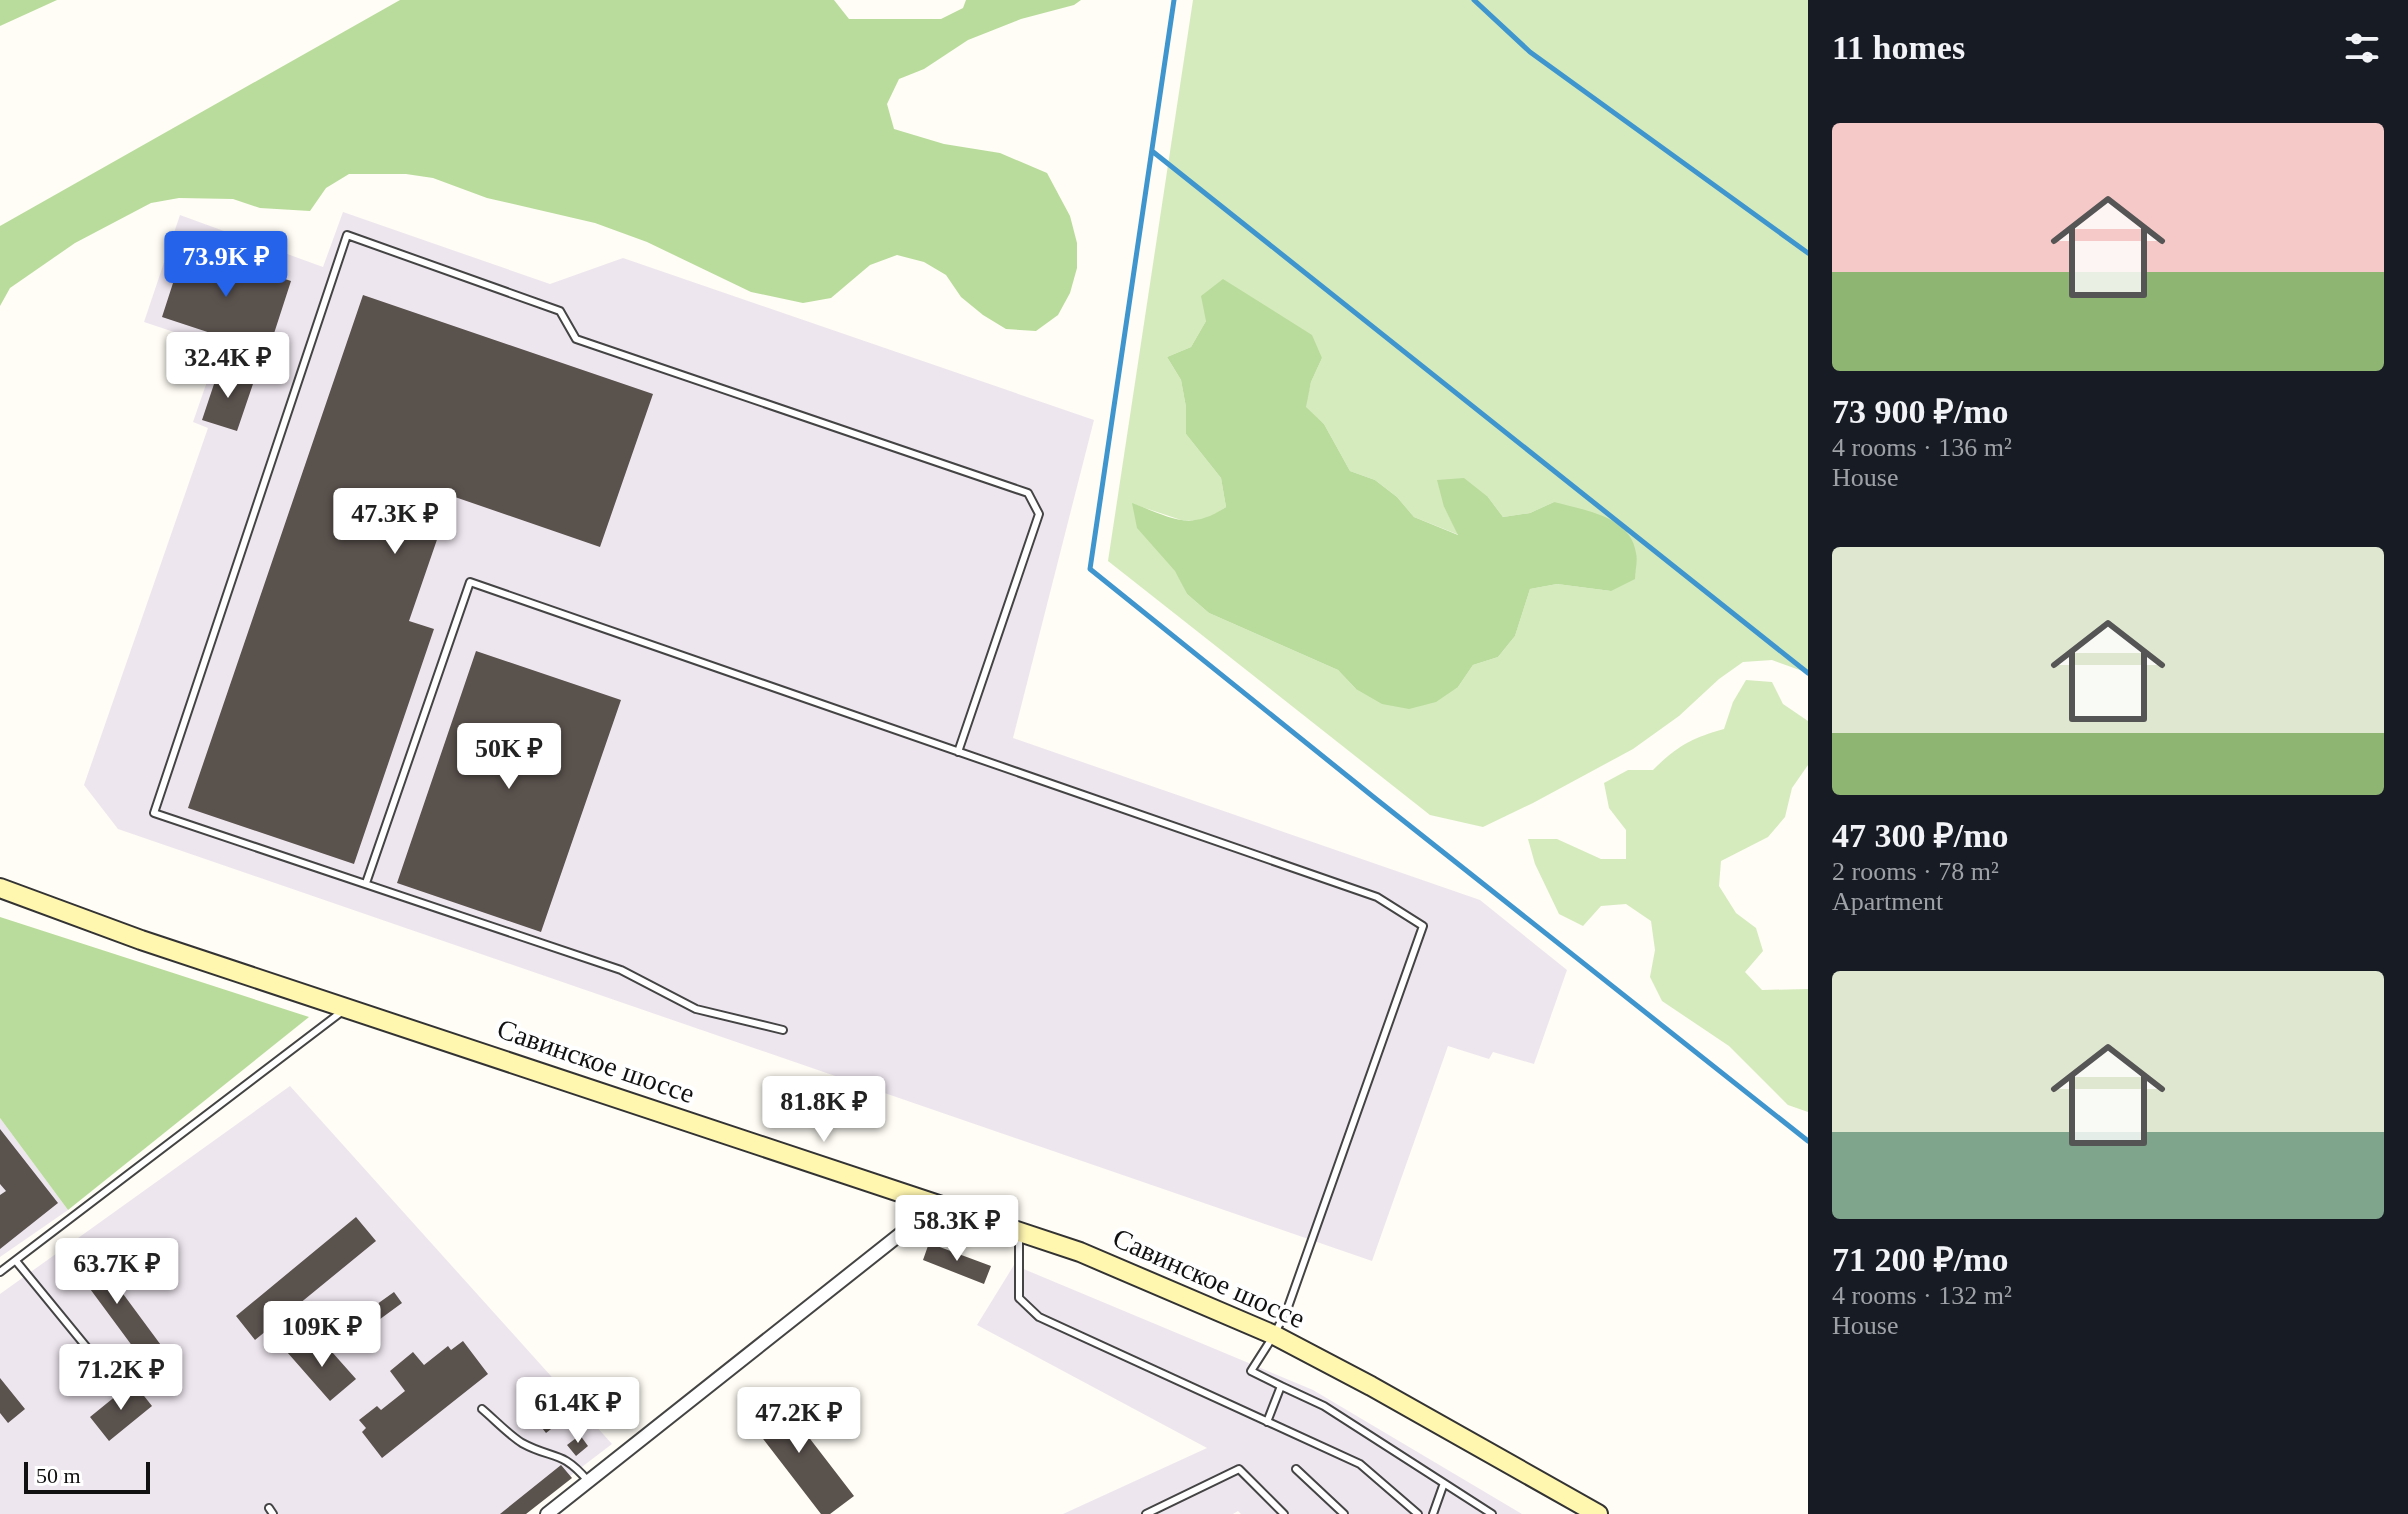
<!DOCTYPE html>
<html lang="en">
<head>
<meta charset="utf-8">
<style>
	body { margin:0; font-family:"Times New Roman",serif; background:#242831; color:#f1f3f6; height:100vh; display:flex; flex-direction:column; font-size:30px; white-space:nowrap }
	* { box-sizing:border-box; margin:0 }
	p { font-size:26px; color:#9ea1a6 }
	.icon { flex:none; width:44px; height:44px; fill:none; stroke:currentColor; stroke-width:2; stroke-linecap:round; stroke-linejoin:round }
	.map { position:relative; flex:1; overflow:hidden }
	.panel { display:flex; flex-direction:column; background:#171b24; width:600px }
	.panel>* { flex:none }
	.scale { position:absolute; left:24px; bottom:20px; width:126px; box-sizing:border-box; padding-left:8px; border:4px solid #111; border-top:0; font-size:22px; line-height:28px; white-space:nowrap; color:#111; -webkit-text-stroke:6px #fff; paint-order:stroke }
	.price { position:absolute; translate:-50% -68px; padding:0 18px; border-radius:8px; background:#fff; color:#222; font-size:26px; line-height:52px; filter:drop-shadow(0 2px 4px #0008) }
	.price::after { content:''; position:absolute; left:50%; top:48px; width:24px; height:18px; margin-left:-12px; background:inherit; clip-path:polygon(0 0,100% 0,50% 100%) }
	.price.current { background:#2563eb; color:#fff }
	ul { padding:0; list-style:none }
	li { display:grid; align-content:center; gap:16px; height:424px; padding:0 24px }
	li span { display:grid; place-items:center; height:248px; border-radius:8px; color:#555 }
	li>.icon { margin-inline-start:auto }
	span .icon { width:144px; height:144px; fill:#fffc; stroke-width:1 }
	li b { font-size:34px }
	h2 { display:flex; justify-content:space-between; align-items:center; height:96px; padding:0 24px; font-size:34px }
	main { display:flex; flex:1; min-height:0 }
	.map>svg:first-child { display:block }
	.industrial { fill:#eee6ef }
	.green { fill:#d5ebbd; fill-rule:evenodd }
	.forest { fill:#b9dc9c }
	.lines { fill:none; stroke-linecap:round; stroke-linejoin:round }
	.stream { stroke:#3f96cf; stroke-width:5 }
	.building { fill:#5a524d }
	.lane-casing { stroke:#444; stroke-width:10 }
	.street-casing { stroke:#444; stroke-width:16 }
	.secondary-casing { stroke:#333; stroke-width:22 }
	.lane { stroke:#fff; stroke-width:6 }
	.street { stroke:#fff; stroke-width:12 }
	.secondary { stroke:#fff6b0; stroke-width:18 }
	.labels { text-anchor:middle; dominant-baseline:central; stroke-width:8; stroke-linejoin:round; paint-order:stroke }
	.street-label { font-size:28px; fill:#111; stroke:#fff }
</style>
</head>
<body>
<main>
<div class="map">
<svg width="1808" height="1514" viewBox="0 0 1808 1514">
	<rect width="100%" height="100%" fill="#fffdf5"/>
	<path class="industrial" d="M343 212 550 284 623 258 1094 420 1013 738 1480 900 1567 970 1534 1064 1493 1052 1489 1059 1448 1046 1372 1261 118 829 84 785 208 428 193 422 219 347 144 322 180 215 323 267Z
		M290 1086 612 1444 520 1514H0V1294Z
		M0 1118 68 1210 0 1257Z
		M1014 1265 1313 1390 1522 1514H1241L1238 1511 1233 1514H1063L1207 1448 977 1325Z"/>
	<path class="green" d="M1193 0H1808V673L1772 660 1743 662 1719 679 1679 716 1633 749 1533 803 1483 827 1430 815 1108 561ZM1206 321 1322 358 1311 382 1305 407 1324 424 1350 471 1375 480 1397 497 1414 517 1459 535 1444 507 1488 497 1503 517 1530 513 1554 502 1611 591 1557 584 1530 589 1515 636 1498 657 1473 665 1458 687 1356 689 1338 670 1209 613 1187 594 1176 571 1133 504 1181 520H1206L1226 507 1221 478 1186 434V407L1181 380 1167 357 1191 347Z
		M1746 680 1772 682 1783 704 1808 721V765L1792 788 1785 817 1768 837 1721 861 1719 886 1736 913 1756 928 1763 951 1745 972 1762 990 1808 989V1112L1788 1105 1729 1046 1662 1001 1650 977 1655 950 1651 921 1626 904 1601 906 1583 926 1559 914 1535 864 1528 839H1557L1601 859H1626V830L1609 808 1604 783 1628 770H1653C1677 746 1692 738 1724 729L1733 702Z"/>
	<path class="forest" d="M0 0H57L0 26Z
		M400 0H834L849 19H941L963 8 966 0H1081L1074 5 1021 19 968 40 924 69 899 79 887 104 894 129 944 144 1000 153 1047 173 1070 216 1077 243V268L1070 293 1058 315 1036 331 1006 329 983 315 961 297 946 275 924 262 897 255 870 265 831 298 803 303 751 292 647 242 595 223 487 198 433 178 406 174H349L326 188 310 211 260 208 233 199 179 198 151 203 75 243 10 288 0 306V226Z
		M1223 279 1312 335 1322 358 1311 382 1306 407 1324 424 1350 471 1375 480 1397 497 1414 517 1458 535 1444 507 1437 480 1464 478 1488 497 1503 517 1530 513 1554 502C1583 510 1631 516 1636 553 1638 561 1635 571 1635 579L1611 591 1557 584 1530 589 1515 636 1498 657 1473 665 1458 687 1436 702 1409 709 1382 704 1356 689 1338 670 1209 613 1187 594 1175 571 1137 528 1132 503C1170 517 1189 532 1226 507L1221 478 1186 434V407L1181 380 1167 357 1191 347 1206 321 1201 296Z
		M0 917 309 1017 68 1210 0 1118Z"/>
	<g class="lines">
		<path class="stream" d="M1174 0 1090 569 1376 799 1808 1141
			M1474 0 1530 52 1808 253
			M1152 151 1808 673"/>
	</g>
	<path class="building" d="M185 246 291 281 268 352 162 317Z
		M363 295 653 394 600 547 452 496 409 621 434 629 354 864 188 808Z
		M219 369 254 381 237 431 202 420Z
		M476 651 621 700 541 932 397 883Z
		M0 1129 58 1203 0 1249V1195L6 1191 0 1184Z
		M356 1217 376 1241 255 1340 236 1316Z
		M84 1241 169 1356 150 1370 65 1255Z
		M929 1243 991 1266 984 1284 923 1260Z
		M394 1292 402 1303 346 1344 338 1332Z
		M305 1337 324 1359 332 1352 356 1379 330 1401 287 1352Z
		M463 1341 488 1374 382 1458 362 1432 366 1428 359 1420 377 1406 381 1410 405 1391 390 1371 413 1352 424 1365 448 1346 451 1350Z
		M0 1378 25 1409 8 1423 0 1413Z
		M133 1382 152 1406 109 1441 90 1417Z
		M774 1392 854 1496 830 1514H821L744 1414Z
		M552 1397 564 1413 559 1418 561 1421 546 1433 531 1414Z
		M580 1435 588 1446 576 1456 567 1445Z
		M561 1465 572 1478 526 1514H500Z"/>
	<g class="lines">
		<defs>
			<path id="lane" d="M366 883 470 582 1377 897 1423 926 1288 1307 1274 1335 1251 1371 1281 1386 1267 1422
				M783 1030 696 1009 621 970 154 813 347 235 560 311 576 339 1028 493 1039 514 958 752
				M1019 1236V1298L1039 1317 1360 1464 1418 1514
				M16 1261 102 1366
				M0 1272 344 1010
				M1281 1386 1324 1406 1492 1514
				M482 1409C495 1420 508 1434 522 1443 553 1460 561 1449 588 1481
				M1296 1469 1344 1514
				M269 1508 273 1514
				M1146 1514 1239 1469 1284 1514
				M1433 1514 1444 1483"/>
			<path id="street" d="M547 1514 937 1205"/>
			<path id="secondary" d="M0 888 141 940 1080 1252 1274 1335 1371 1386 1598 1514"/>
		</defs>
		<use href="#lane" class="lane-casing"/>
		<use href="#street" class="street-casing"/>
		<use href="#secondary" class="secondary-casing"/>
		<use href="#lane" class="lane"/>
		<use href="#street" class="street"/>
		<use href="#secondary" class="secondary"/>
	</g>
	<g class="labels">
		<g class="street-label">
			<text transform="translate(596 1061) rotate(19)">Савинское шоссе</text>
			<text transform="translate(1209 1278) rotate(24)">Савинское шоссе</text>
		</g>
	</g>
</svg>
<div class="scale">50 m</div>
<b class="price current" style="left:226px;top:299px">73.9K ₽</b>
<b class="price" style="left:228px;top:400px">32.4K ₽</b>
<b class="price" style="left:395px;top:556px">47.3K ₽</b>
<b class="price" style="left:509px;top:791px">50K ₽</b>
<b class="price" style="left:824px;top:1144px">81.8K ₽</b>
<b class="price" style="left:957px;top:1263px">58.3K ₽</b>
<b class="price" style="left:117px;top:1306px">63.7K ₽</b>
<b class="price" style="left:322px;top:1369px">109K ₽</b>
<b class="price" style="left:121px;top:1412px">71.2K ₽</b>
<b class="price" style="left:578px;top:1445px">61.4K ₽</b>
<b class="price" style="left:799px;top:1455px">47.2K ₽</b>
</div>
<section class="panel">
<h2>11 homes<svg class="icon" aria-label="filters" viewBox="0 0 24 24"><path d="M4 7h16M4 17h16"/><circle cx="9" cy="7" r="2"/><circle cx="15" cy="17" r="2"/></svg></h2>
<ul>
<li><span style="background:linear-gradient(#f6c9c9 60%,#8fb573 0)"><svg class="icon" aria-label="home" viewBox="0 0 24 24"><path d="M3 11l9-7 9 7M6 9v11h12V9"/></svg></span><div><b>73 900 ₽/mo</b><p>4 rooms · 136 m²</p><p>House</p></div></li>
<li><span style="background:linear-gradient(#dfe7d0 75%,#8fb573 0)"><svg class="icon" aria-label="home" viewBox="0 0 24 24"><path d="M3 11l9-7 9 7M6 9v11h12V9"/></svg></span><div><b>47 300 ₽/mo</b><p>2 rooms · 78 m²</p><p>Apartment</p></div></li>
<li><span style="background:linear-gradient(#dfe7d0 65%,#7fa58c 0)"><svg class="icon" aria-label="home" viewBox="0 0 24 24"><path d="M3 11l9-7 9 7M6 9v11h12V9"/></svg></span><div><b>71 200 ₽/mo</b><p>4 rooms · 132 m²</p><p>House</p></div></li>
</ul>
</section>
</main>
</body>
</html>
